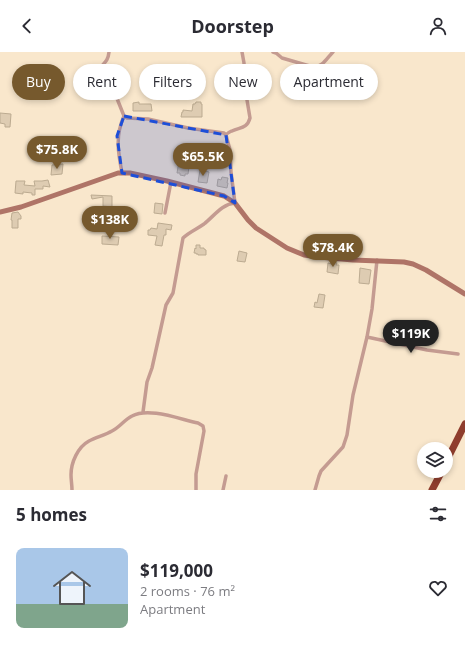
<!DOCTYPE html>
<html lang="en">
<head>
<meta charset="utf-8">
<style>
	body { margin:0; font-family:"Open Sans",sans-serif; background:#f7f7f7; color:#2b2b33; height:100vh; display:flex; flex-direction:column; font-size:15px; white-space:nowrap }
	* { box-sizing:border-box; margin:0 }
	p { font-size:13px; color:#7c7c81 }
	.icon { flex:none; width:22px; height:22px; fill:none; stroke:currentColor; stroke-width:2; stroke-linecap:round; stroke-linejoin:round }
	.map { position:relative; height:438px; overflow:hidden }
	.panel { display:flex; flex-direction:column; background:#fff; flex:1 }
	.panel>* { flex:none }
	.top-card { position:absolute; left:12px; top:12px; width:441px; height:36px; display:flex; gap:8px }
	.buttons { position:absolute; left:417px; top:390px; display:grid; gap:8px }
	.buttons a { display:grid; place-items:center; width:36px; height:36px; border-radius:50%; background:#fff; box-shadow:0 2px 6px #0003; font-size:20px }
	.price { position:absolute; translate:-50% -34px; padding:0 9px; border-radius:14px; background:#76592d; color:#fff; font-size:13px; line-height:26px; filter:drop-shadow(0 1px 2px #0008) }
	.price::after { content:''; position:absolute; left:50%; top:24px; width:12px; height:9px; margin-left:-6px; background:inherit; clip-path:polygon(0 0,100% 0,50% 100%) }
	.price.current { background:#222; color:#fff }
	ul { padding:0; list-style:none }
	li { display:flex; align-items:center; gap:12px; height:100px; padding:0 16px }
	li span { display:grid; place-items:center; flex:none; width:112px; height:80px; border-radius:8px; color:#555 }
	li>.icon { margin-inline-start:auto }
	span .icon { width:48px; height:48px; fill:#fffc; stroke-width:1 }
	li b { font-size:17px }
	h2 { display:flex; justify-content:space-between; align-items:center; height:48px; padding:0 16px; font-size:17px }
	.chip { padding:0 14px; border-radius:18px; background:#fff; box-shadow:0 2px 6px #0003; font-size:14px; line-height:36px }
	.chip.current { background:#76592d; color:#fff }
	header { display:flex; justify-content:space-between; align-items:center; height:52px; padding:0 16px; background:#fff; font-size:18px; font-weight:700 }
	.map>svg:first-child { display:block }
	.building { fill:#deccb2; stroke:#bcab91 }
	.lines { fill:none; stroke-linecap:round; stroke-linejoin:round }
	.street { stroke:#c49b91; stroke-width:3.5 }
	.secondary { stroke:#af7467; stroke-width:5 }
	.highway { stroke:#8f3d2d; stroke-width:7 }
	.marked { fill:#1d4ed8; fill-opacity:0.2; stroke:#1d4ed8; stroke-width:3; stroke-dasharray:8 5; stroke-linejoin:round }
</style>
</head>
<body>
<header><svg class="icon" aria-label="back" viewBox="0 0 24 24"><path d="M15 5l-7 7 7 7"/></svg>Doorstep<svg class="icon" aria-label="person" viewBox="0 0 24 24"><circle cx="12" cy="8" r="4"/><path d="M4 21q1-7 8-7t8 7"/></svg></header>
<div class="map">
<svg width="465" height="438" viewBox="0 0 465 438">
	<rect width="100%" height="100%" fill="#f9e7cc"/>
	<path class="building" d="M139 50V52H151L152 59H133V51Z
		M196 50H201V52H202V65H181L182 60H183V58L192 59 193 52H195Z
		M0 61 11 62 10 75H5V72L0 71Z
		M179 97 189 99 186 114 189 115 188 122H185V124L180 123V121H177L179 109H177Z
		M63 112 62 122 51 123 52 113Z
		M200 118 209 120 207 131 198 130Z
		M222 125 228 126 227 131H228L227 136 217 134 218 127 221 128Z
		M48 128 50 135 43 134V137H35V143H32V141L23 140V142L15 141 16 129H25L24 133 35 134 34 129H42Z
		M91 143 112 144V155L103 154V145L92 147Z
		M155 151 163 152 162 162 154 161Z
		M18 160 21 164V167H18V176H12V168H11L12 161Z
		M158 171 172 173 171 178 166 177V183H164L162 194 155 193 157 184 148 183V178H150L151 176 157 177Z
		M102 184 119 185 118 193 102 192Z
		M196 193H200V196H204V197L206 198V203H198V202H196V201H194L195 196 196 197Z
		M239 199 247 201 245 210 237 209Z
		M333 210 337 211 336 213H339L338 222 327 220 328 211 332 212Z
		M360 216 371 218 369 232 359 231Z
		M319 242 325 243 323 256 314 255 315 250 317 251Z"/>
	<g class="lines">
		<path class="street" d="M109 0C108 9 105 10 100 16L99 28 102 34 112 37 114 39 124 64 127 66 148 67 188 76 224 81 226 83 230 98 231 120 235 151C222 152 214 164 204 172 197 177 189 180 183 186L173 241 166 253 152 316 147 330 143 360
			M273 0 276 1 282 6 313 15C322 16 327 6 333 0
			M226 83C226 82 231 79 232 79 240 75 247 77 250 66L244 30V11L242 0
			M122 121C118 100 115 84 124 64
			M165 161 171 130
			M367 285 427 298 458 302
			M72 438C72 433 71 428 71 423 71 410 78 395 89 389 97 385 105 383 112 379 120 375 124 368 132 364 149 355 179 367 198 371L203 374 204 379 196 422V438
			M223 438 226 424
			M315 438 319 424 321 419 343 395 347 383 353 343 367 285 372 257 377 208"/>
		<path class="secondary" d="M0 160 21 155 118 121H130L167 129 224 144 235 151 248 168 256 176 287 196 304 203 319 205 353 208 404 210 413 212 426 218 465 242"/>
		<path class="highway" d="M446 410 465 372
			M432 438 442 419"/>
	</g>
	<path class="marked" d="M124 64 226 83 235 151 224 144 122 121 117 84Z"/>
</svg>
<div class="buttons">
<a><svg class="icon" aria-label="layers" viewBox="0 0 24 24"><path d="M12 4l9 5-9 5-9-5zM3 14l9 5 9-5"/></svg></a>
</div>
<b class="price" style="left:57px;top:118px">$75.8K</b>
<b class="price" style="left:203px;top:125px">$65.5K</b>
<b class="price" style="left:110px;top:188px">$138K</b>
<b class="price" style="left:333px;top:216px">$78.4K</b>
<b class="price current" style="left:411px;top:302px">$119K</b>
<div class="top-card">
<a class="chip current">Buy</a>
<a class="chip">Rent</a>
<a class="chip">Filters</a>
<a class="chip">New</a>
<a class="chip">Apartment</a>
</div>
</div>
<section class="panel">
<h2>5 homes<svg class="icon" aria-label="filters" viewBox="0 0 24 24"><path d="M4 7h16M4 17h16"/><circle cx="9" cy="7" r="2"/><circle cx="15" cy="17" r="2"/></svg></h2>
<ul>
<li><span style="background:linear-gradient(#a9c7e8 70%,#7fa58c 0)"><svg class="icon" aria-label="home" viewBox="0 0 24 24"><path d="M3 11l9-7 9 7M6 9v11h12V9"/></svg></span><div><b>$119,000</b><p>2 rooms · 76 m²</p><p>Apartment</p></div><svg class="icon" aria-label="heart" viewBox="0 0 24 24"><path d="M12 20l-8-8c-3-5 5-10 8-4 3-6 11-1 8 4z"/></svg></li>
</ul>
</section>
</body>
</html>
